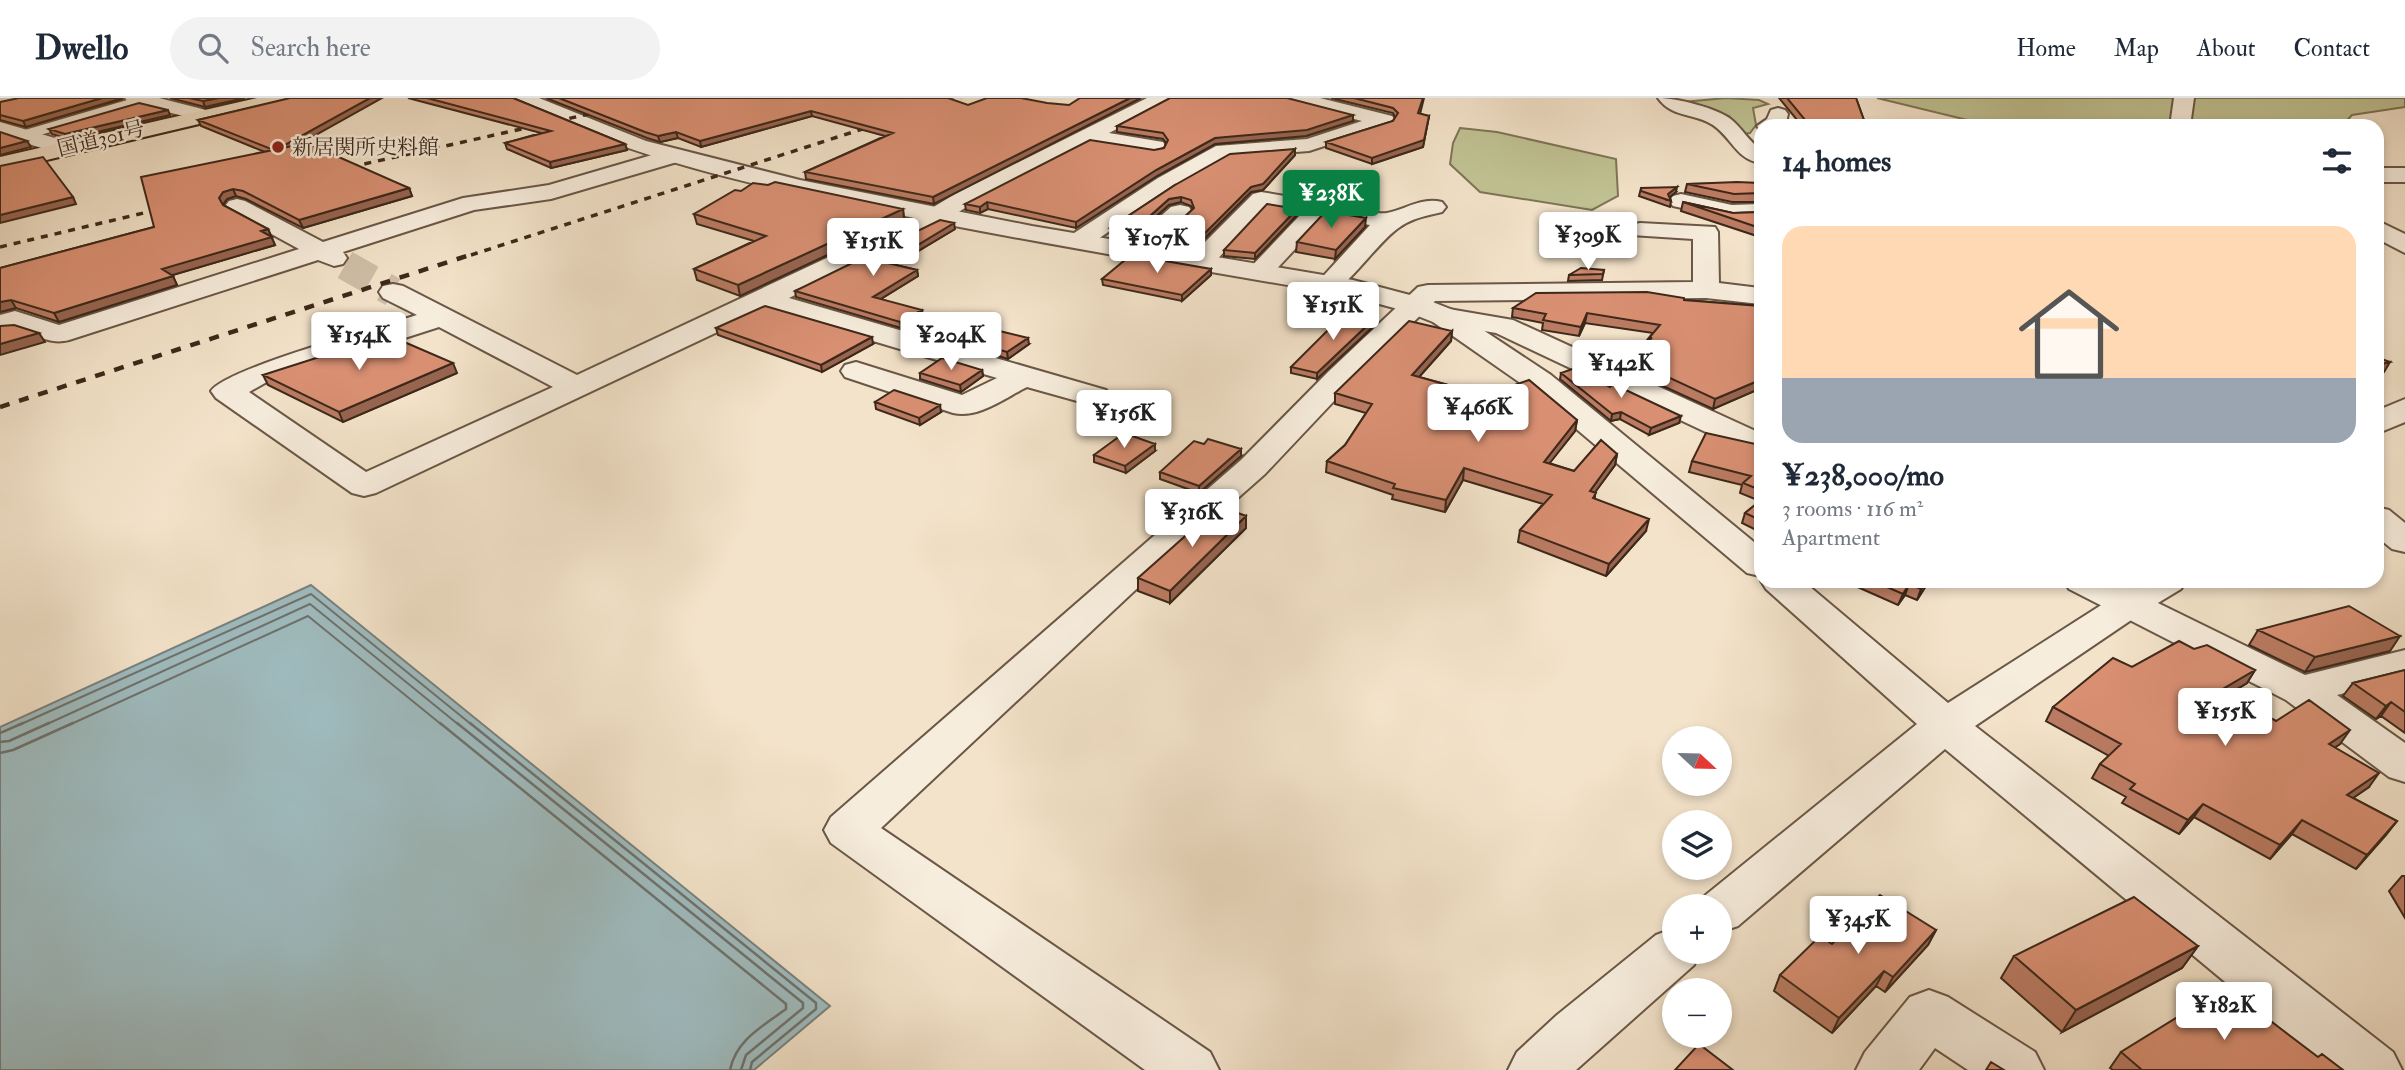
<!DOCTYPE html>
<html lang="en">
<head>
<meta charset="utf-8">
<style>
	body { margin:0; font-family:"IM FELL Double Pica","Noto Serif JP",serif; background:#f2f2f3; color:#1f2937; height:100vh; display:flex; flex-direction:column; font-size:26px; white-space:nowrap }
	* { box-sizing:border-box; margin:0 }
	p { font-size:23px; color:#747a83 }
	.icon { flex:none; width:38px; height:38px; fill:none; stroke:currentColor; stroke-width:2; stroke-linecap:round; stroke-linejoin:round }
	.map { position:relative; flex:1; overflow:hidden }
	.panel { position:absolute; left:1754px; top:21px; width:630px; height:469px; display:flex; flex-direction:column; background:#fff; border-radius:21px; box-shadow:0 4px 10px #0003 }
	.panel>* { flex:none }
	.needle { width:46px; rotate:112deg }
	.controls { position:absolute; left:1662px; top:628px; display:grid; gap:14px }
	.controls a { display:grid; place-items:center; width:70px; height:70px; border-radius:50%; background:#fff; box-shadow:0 4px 10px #0003; font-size:35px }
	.price { position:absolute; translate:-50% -60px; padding:0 16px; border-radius:7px; background:#fff; color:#222; font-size:23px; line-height:46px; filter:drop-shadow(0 2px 4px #0008) }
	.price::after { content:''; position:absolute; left:50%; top:42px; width:21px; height:16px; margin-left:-10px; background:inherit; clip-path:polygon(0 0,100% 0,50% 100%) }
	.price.selected { background:#0b8043; color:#fff }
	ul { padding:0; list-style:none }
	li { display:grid; align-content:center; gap:14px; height:371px; padding:0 28px }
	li+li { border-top:2px solid #e0e1e3 }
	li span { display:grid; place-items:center; height:217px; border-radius:21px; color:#555 }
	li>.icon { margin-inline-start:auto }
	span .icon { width:126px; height:126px; fill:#fffc; stroke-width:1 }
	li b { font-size:30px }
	h2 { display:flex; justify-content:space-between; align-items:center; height:84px; padding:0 28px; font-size:30px }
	header { display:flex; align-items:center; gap:42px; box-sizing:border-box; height:98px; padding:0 35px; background:#fff; border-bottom:2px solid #e0e1e3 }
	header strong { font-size:33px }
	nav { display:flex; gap:38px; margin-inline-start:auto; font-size:24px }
	.search { width:490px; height:63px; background:#f2f2f3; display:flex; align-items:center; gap:18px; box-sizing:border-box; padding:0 24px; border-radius:38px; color:#747a83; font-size:26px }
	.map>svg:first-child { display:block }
	.green { fill:#c0c293; stroke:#7e7556; stroke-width:2 }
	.water { fill:#9fbcc0; stroke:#78817e; stroke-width:2 }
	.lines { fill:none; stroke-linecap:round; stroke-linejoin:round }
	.shore-far1 { stroke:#6e726d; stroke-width:2 }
	.shore { stroke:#6e726d; stroke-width:2.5 }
	.minor-tunnel { stroke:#cfbea7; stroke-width:30; stroke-dasharray:30 15; stroke-linecap:butt }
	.pedestrian-casing { stroke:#6a5746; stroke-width:3 }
	.minor-casing { stroke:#6a5746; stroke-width:4 }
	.tertiary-casing { stroke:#6a5746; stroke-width:4 }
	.trunk-casing { stroke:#3d281a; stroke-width:4 }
	.pedestrian { fill:#f7eddd; fill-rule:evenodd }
	.minor { fill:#f7eddd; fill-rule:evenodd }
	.tertiary { fill:#f7eddd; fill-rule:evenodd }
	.trunk { fill:#f3e3ca; fill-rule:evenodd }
	.rail-far1 { stroke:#3d281a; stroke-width:3.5; stroke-dasharray:7 7; stroke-linecap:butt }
	.rail { stroke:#3d281a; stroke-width:4.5; stroke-dasharray:10 10; stroke-linecap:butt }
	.wall { fill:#ba7b62; stroke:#3d281a; stroke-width:2 }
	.shaded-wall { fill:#976450; stroke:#3d281a; stroke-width:2 }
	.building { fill:#d88f72; stroke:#3d281a; stroke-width:2 }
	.poi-dot { fill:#8f2418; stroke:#f7eddd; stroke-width:2.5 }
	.labels { text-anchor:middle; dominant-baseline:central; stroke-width:5; stroke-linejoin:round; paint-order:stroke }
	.far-street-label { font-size:21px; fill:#3d281a; stroke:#f7eddd }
	.far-poi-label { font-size:21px; fill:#3d281a; stroke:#f7eddd; text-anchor:start }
</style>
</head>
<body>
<header>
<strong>Dwello</strong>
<div class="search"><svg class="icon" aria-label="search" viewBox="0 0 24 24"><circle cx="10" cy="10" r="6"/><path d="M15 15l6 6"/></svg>Search here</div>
<nav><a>Home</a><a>Map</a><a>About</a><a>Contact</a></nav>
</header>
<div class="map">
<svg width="2405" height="972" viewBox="0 0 2405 972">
	<rect width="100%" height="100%" fill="#f3e3ca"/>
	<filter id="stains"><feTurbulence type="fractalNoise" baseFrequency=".00286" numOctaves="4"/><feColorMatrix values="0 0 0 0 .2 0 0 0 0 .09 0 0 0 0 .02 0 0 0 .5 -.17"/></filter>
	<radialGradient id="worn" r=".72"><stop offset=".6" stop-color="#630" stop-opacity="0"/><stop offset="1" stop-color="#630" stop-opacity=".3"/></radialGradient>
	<path class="green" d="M1726 0 1759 2 1768 6 1753 10 1756 27 1750 35 1744 36 1729 18 1683 4Z
		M1877 0H2405V9L2352 17 2342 28H1992Z
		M1460 30 1497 34 1616 61 1618 98 1592 112 1480 94 1450 66 1453 45Z"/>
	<path class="water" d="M311 487 830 908 754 972H0V629Z"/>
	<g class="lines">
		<path class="shore-far1" d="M19 627 311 496 472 627
			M45 627 310 506 459 627
			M69 627 308 518 442 627"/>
		<path class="shore" d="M440 625 786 906V911C763 928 736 942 730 972
			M457 625 803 905V910L746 957 741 972
			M470 625 816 905V911L752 964 750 972
			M0 635 23 625
			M0 644 9 643 49 625
			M0 655 13 652 73 625"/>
		<path class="minor-tunnel" d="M345 167 393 194"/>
		<defs>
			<path id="pedestrian" d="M134 0 152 2 149 5 30 40H18L16 37 18 34Z"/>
			<path id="minor" d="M0 0H24L21 4 0 9Z
				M125 0H159L210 13 213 17 210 21 203 23 128 4Z
				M1147 0H1172L1169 4 1109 35 1163 44 1166 49 1163 54 1155 56 1090 45 971 106 945 123 789 200 1106 292 1111 299 1106 306 1095 308 1027 289C1005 300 978 321 953 315L845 279 841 273 845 267 856 264 962 297 997 280 766 211 376 395 364 398 352 395 216 300 211 293C227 270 381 229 417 217L383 200 379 194 383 188 393 186 403 188 577 277 927 113 955 96ZM439 229 553 289 366 374 249 294 265 285Z
				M1285 0H1320L1392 18 1395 22 1392 26 1309 53 1229 59 1174 90 1089 147 1080 150 1071 147 1067 142 1071 137 1158 80 1216 48 1307 41 1362 23 1288 4Z
				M1658 0C1676 0 1719 10 1733 23 1743 32 1749 43 1760 51V65C1736 61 1732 40 1713 27 1695 15 1672 20 1658 0Z
				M1778 10 1785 12 1788 16 1785 28H1760V32L1757 28 1767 21 1771 12Z
				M0 24 72 45 75 50 72 55 64 57 0 37Z
				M669 52 677 54 680 59 677 64 551 101 474 112 343 154 347 160 343 166 334 168 318 162 69 242C43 249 30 227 0 235V217L15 213 59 227 299 151 229 113 225 108 229 103 237 101 245 103 323 144 463 100 549 87Z
				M2376 70H2405V84H2376Z
				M1261 94 1314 103C1321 96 1326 96 1335 98L1339 103 1336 107C1348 109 1377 117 1387 115 1407 111 1421 99 1442 104L1446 109 1442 114C1426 118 1411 120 1397 131 1380 143 1347 188 1335 192 1330 195 1325 193 1319 192L1316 186 1370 127 1325 119 1269 179 1260 181 1251 179 1247 173 1302 115 1266 109 1210 169 1201 171 1192 169 1188 163 1192 157 1253 96Z
				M1681 96 1732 107 1760 106V120L1732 121 1673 108 1669 103 1673 98Z
				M1180 107 1189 109 1192 114 1189 119 1146 157 1137 160 1128 157 1124 152 1128 147 1171 109Z
				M1640 125 1715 129 1718 134 1719 185 1760 190V206L1706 200 1435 203 1350 286 1265 376 1162 467 881 730 1210 954 1219 972H1145L831 745 824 732 831 719 1241 362 1328 274 1418 189 1428 187 1693 184V141L1631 137 1628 132 1631 127Z
				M1443 210 1513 222 1760 335V357L1748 354 1496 235 1433 224 1429 218 1433 212Z
				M2376 409 2389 412 2405 425V454L2392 451 2376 438Z
				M2064 483H2113L2305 577 2405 552V580L2337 597 2405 645V684L2389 679 2286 602 2069 491Z
				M1929 892 1948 899 2035 954 2044 972H1968L1935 950 1919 972H1856L1865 954 1910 899Z"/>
			<path id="tertiary" d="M513 0H539L646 43 800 82 1032 128 1353 182 1425 201 1453 212 1551 277 1760 449V478L1747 475 1529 291 1433 224 1405 213 1350 198C1192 170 1033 145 875 112 752 87 630 60 516 4Z
				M2174 0H2194L2190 28H2170Z
				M2376 122 2405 136V155L2376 140Z
				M2405 301V324L2376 336V313Z
				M1761 483H1803L1948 605 2139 483H2186L2181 491 2143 514 1975 628 2393 954 2402 972H2331L1945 651 1738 828 1720 834V808H1697L1702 800 1917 626 1766 491Z
				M1675 830V854H1700L1694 867 1576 972H1508L1517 954 1557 917 1656 837Z"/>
			<path id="trunk" d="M257 0H294L291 4 284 6 0 73V59Z"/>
		</defs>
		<use href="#pedestrian" class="pedestrian-casing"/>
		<use href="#minor" class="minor-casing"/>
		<use href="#tertiary" class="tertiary-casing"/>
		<use href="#trunk" class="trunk-casing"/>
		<use href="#pedestrian" class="pedestrian"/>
		<use href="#minor" class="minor"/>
		<use href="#tertiary" class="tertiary"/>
		<use href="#trunk" class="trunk"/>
		<path class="rail-far1" d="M934 8 961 0
			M337 72 607 12
			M0 149 169 109
			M471 157 878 26"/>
		<path class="rail" d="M0 309 476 155"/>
	</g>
	<path class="wall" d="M170 0H245L205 9Z
		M408 0H513L625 46 627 52 551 70 507 51 505 45 541 35Z
		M546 0H948L934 106 806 81 805 74 885 38 812 18 701 49 678 40 660 44 647 40Z
		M1331 0H1424L1420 16 1429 18 1423 49 1372 66 1326 50V44L1393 23 1395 19 1393 15Z
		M1779 0H1856L1865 25 1995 28H1802Z
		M123 1 26 29 0 22V4Z
		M289 1 298 47 409 90 412 98 303 130 246 101 236 98 227 101 223 107 268 131 275 147 172 177 177 187 59 224 16 210 0 214V170L154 129 265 54 201 28 198 22Z
		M1288 1 1353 23 1306 38 1215 46 1157 78 1076 130 988 111 980 115 966 112 965 106 1164 50 1166 45 1163 41 1117 34V28Z
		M170 17 67 41 52 36 49 31Z
		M1295 51V57L1263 92 1251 94 1193 152 1161 147V141L1193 111 1191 108 1181 104 1169 107 1132 140 1110 136V130L1175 87Z
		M1760 85V104H1732L1685 94 1687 86Z
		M1641 90 1676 94 1670 99 1671 103 1670 109 1639 98Z
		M1683 104 1733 115 1760 114V139L1681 113Z
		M903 111 904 121 740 198 697 182 694 171 754 143 697 126 694 116Z
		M1297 117 1255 161 1224 158V152Z
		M1365 129 1335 161 1296 154 1297 144Z
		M955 131 895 167 917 172 918 178 881 201 923 218 901 230 796 199 795 193Z
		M1211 171V177L1182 203 1103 187 1102 181Z
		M1604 172 1602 182 1568 183 1569 177Z
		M1684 202 1760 208V288L1759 291 1713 311 1628 272 1631 262 1653 235 1585 225 1579 238 1542 232 1543 225 1512 219 1513 210Z
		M1376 226 1317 281 1291 275V269Z
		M716 230 873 246 822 274 718 237Z
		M1452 233 1451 243 1419 279 1577 322 1575 333 1549 365 1574 373 1617 356 1615 367 1595 394V401L1646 433 1606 478 1518 444 1520 432 1543 406 1463 382 1445 414 1392 401 1393 397 1326 374 1327 363 1345 347 1366 315 1335 306V295Z
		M968 243 1029 246 1008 261 968 249Z
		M982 272 983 278 961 294 920 281V275Z
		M457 275 343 324 268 287 263 277Z
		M1561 275 1610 289 1679 325 1649 337 1620 321 1611 323 1560 281Z
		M875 304 941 314 920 327 876 311Z
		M1760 347V434L1742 425 1745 415 1760 403 1740 395 1742 387 1689 374 1692 363Z
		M1155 353 1126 375 1094 364V357Z
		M1241 358 1199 395 1160 381V374Z
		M1246 430 1170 505 1138 493V480Z
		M1844 483H1929L1917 502 1905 497 1898 507Z
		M2258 532 2390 553 2305 574 2249 547Z
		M2194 551 2255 572 2247 585 2228 597 2276 623 2340 646 2334 650 2369 689 2353 700 2397 723 2356 771 2292 736 2270 761 2194 719 2179 736 2122 705 2126 699 2092 680 2100 666 2109 658 2046 623 2053 609 2132 569Z
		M2405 572V635L2381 618 2376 621 2343 598 2353 585Z
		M2402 778H2405V820L2389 793Z
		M1936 832 1928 847 1885 894 1876 888 1832 935 1774 893 1780 877 1832 846Z
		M2198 848 2182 870 2062 934 2001 880 2014 858Z
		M2121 954 2318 959 2343 972H2113L2110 970Z"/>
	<path class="shaded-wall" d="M102 0H123L26 29 23 23Z
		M218 0H245L205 9 203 3Z
		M370 0H382L287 53 273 57 271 51Z
		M1130 0H1141L934 106 933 99Z
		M168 12 170 17 67 41 65 36Z
		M811 13 812 18 701 49 700 43Z
		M1353 17V23L1306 38 1215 46 1157 78 1076 130V124L1156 72 1215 40Z
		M1429 18 1423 49 1372 66V60Z
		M676 34 678 40 660 44 658 38Z
		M27 43 31 49 0 57V50Z
		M625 46 627 52 551 70 550 64Z
		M1295 51V57L1263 92 1251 94 1193 152V147L1251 89Z
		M1677 89 1676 94 1667 101 1668 96Z
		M409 90 412 98 303 130 299 122Z
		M233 91 236 98 227 101 222 108 219 100 223 94Z
		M73 99 76 106 0 125V117Z
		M1181 99V104L1169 107 1132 140V134L1169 101Z
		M987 104 988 111 980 115V109Z
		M903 111 904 121 740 198 738 187Z
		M1297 111V117L1255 161V155Z
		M1366 120 1365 129 1335 161 1336 152Z
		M954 125 955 131 888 171V165Z
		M268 131 275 147 166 179 162 171Z
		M1211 171V177L1182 203V197Z
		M917 172 918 178 874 205 873 199Z
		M173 178 177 187 59 224 54 215Z
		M11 202 16 210 0 214V204Z
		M922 212 923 218 901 230 900 224Z
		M1587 215 1585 225 1579 238 1581 229Z
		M1376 219V226L1317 281V275Z
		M1452 233 1451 243 1411 288 1412 277Z
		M39 235 45 244 0 257V246Z
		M872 239 873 246 822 274 821 267Z
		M1028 240 1029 246 1008 261 1007 254Z
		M2390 264 2384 274 2376 275V267Z
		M453 265 457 275 343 324 339 314Z
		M982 272 983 278 961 294 960 287Z
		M1760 282V288L1759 291 1713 311 1715 301Z
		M940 307 941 314 920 327 919 320Z
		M1621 314 1620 321 1611 323 1612 316Z
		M1681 318 1679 325 1649 337 1651 330Z
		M1577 322 1575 333 1542 375 1544 364Z
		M1155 346V353L1126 375 1125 368Z
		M1241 351V358L1199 395V388Z
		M1617 356 1615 367 1588 404 1590 393Z
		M1464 370 1463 382 1445 414 1446 402Z
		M1246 418V430L1170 505V493Z
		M1649 421 1646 433 1606 478 1609 466Z
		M1927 483H1929L1917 502 1921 491Z
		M1909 486 1905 497 1898 507 1903 496Z
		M2400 538 2390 553 2305 574 2315 559Z
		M2255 572 2247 585 2212 606 2221 592Z
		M2391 604 2381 618 2376 621 2386 608Z
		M2350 632 2340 646 2319 660 2329 646Z
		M2379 675 2369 689 2337 711 2347 697Z
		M2203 706 2194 719 2179 736 2188 722Z
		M2302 722 2292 736 2270 761 2280 747Z
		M2397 723 2386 737 2356 771 2367 757Z
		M1936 832 1928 847 1885 894 1893 879Z
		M2198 848 2182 870 2062 934 2076 912Z
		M1884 873 1876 888 1832 935 1839 920Z"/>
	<path class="building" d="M19 0H102L23 23 0 17V4Z
		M189 0H218L203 3Z
		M290 0H370L285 47 271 51 198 22Z
		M427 0H513L625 46 550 64 505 45 551 33Z
		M559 0H948L968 7 987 0H1021L1047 5 1069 7 1080 0H1130L933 99 805 74 893 35 811 13 700 43 676 34 658 38 645 34Z
		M1170 0H1287L1353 17 1307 32 1215 40 1156 72 1076 124 987 104 980 109 965 106 1090 42 1154 52 1164 50 1168 42 1163 35 1117 28Z
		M1354 0H1423L1418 15 1429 18 1424 42 1372 60 1326 44 1393 23 1398 15 1393 10Z
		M1787 0H1856L1865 25 1995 28H1810Z
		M139 5 168 12 65 36 49 31Z
		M0 34 27 43 0 50Z
		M307 45 409 90 299 122 243 93 233 91 223 94 219 100 223 107 268 131 261 133 272 139 162 171 173 178 54 215 11 202 0 204V170L154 129 141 79Z
		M1295 51 1263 86 1251 89 1193 147 1161 141 1194 110 1191 102 1181 99 1169 101 1132 134 1110 130 1175 87 1230 56Z
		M43 59 73 99 0 117V68Z
		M775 84 903 111 738 187 694 171 766 138 694 116 735 92 741 93 753 85 768 87Z
		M1737 84 1760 85V95L1734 96 1687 86Z
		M1677 89 1668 96 1671 103 1641 93V90Z
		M1683 104 1733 115 1760 114V130Z
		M1267 106 1297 111 1255 155 1224 152Z
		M1326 113 1366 120 1336 152 1297 144Z
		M940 122 954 125 888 165 917 172 873 199 922 212 900 224 795 193Z
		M1131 157 1211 171 1182 197 1102 181Z
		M1581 170 1604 172 1603 176 1569 177Z
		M1647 194 1684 200V202L1760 208V282L1715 301 1631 262 1648 242 1652 240H1649L1660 227 1587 215 1581 229 1543 222 1546 216 1513 210 1536 195Z
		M765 208 872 239 821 267 716 230Z
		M1347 213 1376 219 1317 275 1291 269Z
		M1409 223 1452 233 1412 277 1483 297 1489 288 1503 291 1529 282 1577 322 1544 364 1574 373 1601 342 1617 356 1590 393 1596 395 1593 400 1649 421 1609 466 1520 432 1552 397 1464 370 1446 402 1393 390 1395 386 1327 363 1345 347 1372 306 1335 295Z
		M14 227 39 235 0 246V228Z
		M987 230 1028 240 1007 254 968 243Z
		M388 237 453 265 339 314 263 277Z
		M2376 259 2390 264 2376 267Z
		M942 260 982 272 960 287 920 275Z
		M1575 270 1610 289 1613 286 1681 318 1651 330 1621 314 1612 316 1561 275Z
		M894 292 940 307 919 320 875 304Z
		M1124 335 1155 346 1125 368 1094 357Z
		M1706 335 1760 347V392L1743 385 1751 378 1692 363Z
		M1208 341 1241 351 1199 388 1160 374 1194 343 1204 346Z
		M1760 403V422L1745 415Z
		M1219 408 1246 418 1170 493 1138 480Z
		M1873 483H1927L1921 491 1909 486 1903 496Z
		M2349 508 2400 538 2315 559 2258 532Z
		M2179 543 2194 551 2207 547 2255 572 2221 592 2276 623 2309 602 2350 632 2329 646 2379 675 2347 697 2397 723 2367 757 2302 722 2280 747 2203 706 2188 722 2130 691 2135 686 2100 666 2121 646 2053 609 2113 560 2132 569Z
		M2405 572V614L2391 604 2386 608 2353 585Z
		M1880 797 1936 832 1893 879 1884 873 1839 920 1780 877 1820 838 1832 846Z
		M2134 799 2198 848 2076 912 2014 858Z
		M2226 889 2318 959 2322 956 2343 972H2142L2121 954Z
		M1699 946 1733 972H1675Z
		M1991 964 2004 972H1986Z"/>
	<circle class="poi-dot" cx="278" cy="49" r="7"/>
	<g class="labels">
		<g class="far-street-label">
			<text transform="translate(101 41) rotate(-14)">国道301号</text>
		</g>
		<g class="far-poi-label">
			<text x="292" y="49">新居関所史料館</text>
		</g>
	</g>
	<rect width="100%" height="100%" filter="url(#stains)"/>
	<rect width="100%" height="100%" fill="url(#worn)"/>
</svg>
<div class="controls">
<a><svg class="needle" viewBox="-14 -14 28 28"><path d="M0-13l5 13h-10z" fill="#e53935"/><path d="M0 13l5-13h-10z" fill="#747a83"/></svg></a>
<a><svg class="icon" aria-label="layers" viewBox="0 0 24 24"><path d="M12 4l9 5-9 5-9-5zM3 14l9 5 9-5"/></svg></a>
<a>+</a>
<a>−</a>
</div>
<b class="price selected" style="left:1331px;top:132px">¥238K</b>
<b class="price" style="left:1588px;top:174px">¥309K</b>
<b class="price" style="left:1157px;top:177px">¥107K</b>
<b class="price" style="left:873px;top:180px">¥151K</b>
<b class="price" style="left:1333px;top:244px">¥151K</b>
<b class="price" style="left:359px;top:274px">¥154K</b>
<b class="price" style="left:951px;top:274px">¥204K</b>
<b class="price" style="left:1621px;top:302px">¥142K</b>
<b class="price" style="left:1478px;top:346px">¥466K</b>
<b class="price" style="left:1124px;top:352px">¥156K</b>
<b class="price" style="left:1192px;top:451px">¥316K</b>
<b class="price" style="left:2225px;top:650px">¥155K</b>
<b class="price" style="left:1858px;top:858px">¥345K</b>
<b class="price" style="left:2224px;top:944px">¥182K</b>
<section class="panel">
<h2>14 homes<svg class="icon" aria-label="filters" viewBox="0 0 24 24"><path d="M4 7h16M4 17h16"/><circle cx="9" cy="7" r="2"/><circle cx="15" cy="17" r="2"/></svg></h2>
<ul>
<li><span style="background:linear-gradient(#ffd9b3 70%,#9aa5b1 0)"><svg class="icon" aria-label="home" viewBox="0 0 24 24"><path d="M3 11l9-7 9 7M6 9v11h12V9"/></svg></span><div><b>¥238,000/mo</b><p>3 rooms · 116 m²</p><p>Apartment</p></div></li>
</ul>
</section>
</div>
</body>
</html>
